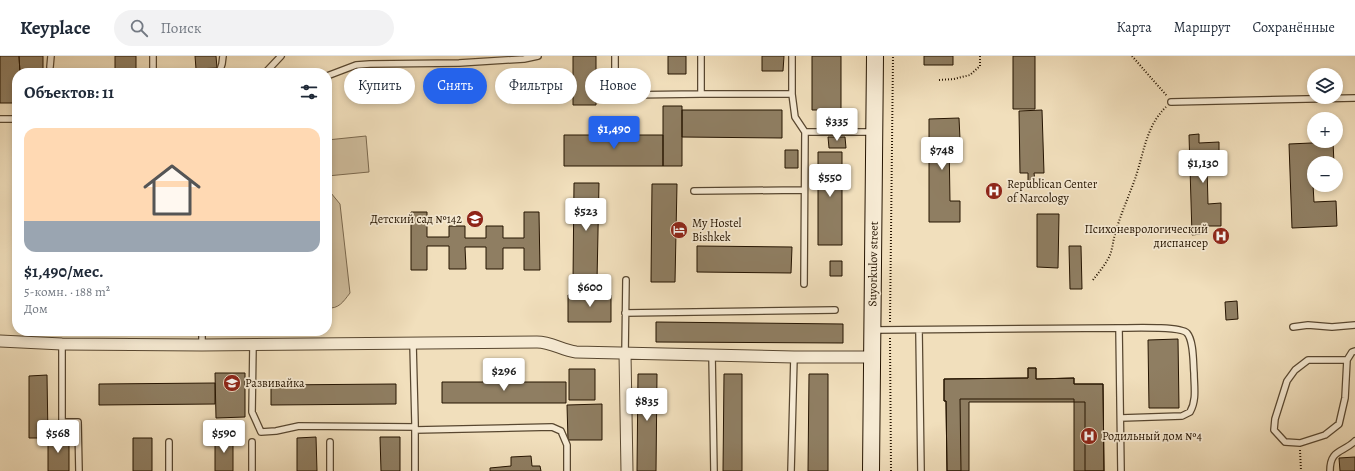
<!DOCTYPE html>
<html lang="ru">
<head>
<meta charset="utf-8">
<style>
	body { margin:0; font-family:Alegreya,serif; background:#f2f2f3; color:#1f2937; height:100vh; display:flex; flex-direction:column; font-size:15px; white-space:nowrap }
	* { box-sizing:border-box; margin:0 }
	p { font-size:13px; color:#747a83 }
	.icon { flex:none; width:22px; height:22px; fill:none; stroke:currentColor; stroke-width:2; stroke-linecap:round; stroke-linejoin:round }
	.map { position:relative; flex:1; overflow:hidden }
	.sheet { position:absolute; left:12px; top:12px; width:320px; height:268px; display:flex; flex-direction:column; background:#fff; border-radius:16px; box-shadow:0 2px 6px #0003 }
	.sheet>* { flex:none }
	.guide { position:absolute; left:344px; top:12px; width:380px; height:36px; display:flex; gap:8px }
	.tools { position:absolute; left:1307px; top:12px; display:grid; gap:8px }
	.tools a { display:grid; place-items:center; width:36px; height:36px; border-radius:50%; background:#fff; box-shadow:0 2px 6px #0003; font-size:20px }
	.price { position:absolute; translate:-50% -34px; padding:0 9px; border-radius:4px; background:#fff; color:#222; font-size:13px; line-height:26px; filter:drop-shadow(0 1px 2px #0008) }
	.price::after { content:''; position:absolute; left:50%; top:24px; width:12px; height:9px; margin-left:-6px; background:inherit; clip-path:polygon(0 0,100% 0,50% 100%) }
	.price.on { background:#2563eb; color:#fff }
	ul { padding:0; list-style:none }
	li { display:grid; align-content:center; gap:8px; height:212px; padding:0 12px }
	li span { display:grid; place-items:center; height:124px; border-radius:12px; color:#555 }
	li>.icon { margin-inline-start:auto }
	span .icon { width:72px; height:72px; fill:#fffc; stroke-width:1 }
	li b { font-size:17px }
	h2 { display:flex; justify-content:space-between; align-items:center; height:48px; padding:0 12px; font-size:17px }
	.chip { padding:0 14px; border-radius:18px; background:#fff; box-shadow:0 2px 6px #0003; font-size:14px; line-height:36px }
	.chip.on { background:#2563eb; color:#fff }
	header { display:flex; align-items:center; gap:24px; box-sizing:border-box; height:56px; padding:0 20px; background:#fff; border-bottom:1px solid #e0e1e3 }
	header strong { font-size:19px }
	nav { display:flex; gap:22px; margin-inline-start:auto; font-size:14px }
	.search { width:280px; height:36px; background:#f2f2f3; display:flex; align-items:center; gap:10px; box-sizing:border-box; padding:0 14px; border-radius:22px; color:#747a83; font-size:15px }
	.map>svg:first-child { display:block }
	.green { fill:#cebc9c; stroke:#7a684e }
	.building { fill:#8f7e62; stroke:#251401 }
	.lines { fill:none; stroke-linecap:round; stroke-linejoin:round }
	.lane-casing { stroke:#584730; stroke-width:8 }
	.street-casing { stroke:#584730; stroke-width:13 }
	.secondary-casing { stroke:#251401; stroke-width:18 }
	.path { stroke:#251401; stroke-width:2; stroke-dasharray:1 2; stroke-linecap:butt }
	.lane { stroke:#f6ead3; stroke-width:5.5 }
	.street { stroke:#f6ead3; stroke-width:11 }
	.secondary { stroke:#f6ead3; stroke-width:16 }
	.labels { text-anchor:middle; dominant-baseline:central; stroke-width:3.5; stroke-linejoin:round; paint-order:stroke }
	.poi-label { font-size:12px; fill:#251401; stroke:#f6ead3; text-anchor:start }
	.street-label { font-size:12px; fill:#251401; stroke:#f6ead3 }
</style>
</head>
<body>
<header>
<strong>Keyplace</strong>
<div class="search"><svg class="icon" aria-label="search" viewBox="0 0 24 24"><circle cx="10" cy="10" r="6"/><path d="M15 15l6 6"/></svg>Поиск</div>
<nav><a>Карта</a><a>Маршрут</a><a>Сохранённые</a></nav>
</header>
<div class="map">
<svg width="1355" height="415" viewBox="0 0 1355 415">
	<rect width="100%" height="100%" fill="#f1dfbc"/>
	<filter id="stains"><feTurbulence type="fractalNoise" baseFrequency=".005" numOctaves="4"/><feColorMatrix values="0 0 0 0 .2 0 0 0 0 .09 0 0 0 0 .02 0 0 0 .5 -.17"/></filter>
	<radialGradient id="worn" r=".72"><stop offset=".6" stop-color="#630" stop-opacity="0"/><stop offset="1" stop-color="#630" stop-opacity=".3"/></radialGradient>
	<path class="green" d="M366 80 369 116 327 120V84Z
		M327 137H331L340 148 350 237C343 246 339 253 327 252Z"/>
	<path class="building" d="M0 0H19L20 17 36 16 17 17V47H0Z
		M19 0H43V16L110 15V17H20Z
		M115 0H136V16H115Z
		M195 0H216L217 12 196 13Z
		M573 0H596V49H573Z
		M668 0H686V18H668Z
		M762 0H784L783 15H762Z
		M812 0H841V54H812Z
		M924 0H953V9H924Z
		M1013 0H1035V53H1013Z
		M663 50H682V110H663Z
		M682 54H782V82L682 81Z
		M1042 54 1044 117H1034L1035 125H1028V117H1020L1019 55Z
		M959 62 960 83H949L950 145H960V166H929V63Z
		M1199 78V87L1219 86V109L1207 110 1208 148 1221 147V170H1201V178L1192 179 1189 79Z
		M564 79H663V110H564Z
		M828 81H845L846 92H829Z
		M1333 86 1334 107H1314V111H1312L1314 146 1336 145 1337 170 1292 172 1289 88Z
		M785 94H798V112H785Z
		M818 96H842V189H818Z
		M574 127H599L597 225H573Z
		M652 128H677L675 226H651Z
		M411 156H427V181H449V170H465V182H486V170H503V182H524V156H539L540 214H524V192H503V213H486V191H465L466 213H449V190H427V214H411Z
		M1037 158H1059L1058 212 1037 211Z
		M697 190 792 191 791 217 697 216Z
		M1069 190H1081L1082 233H1070Z
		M830 205H842V220H830Z
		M568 239H611V266H568Z
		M1237 245 1238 263 1226 264 1225 246Z
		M656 266 843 268V287L656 286Z
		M1178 283 1179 352H1149L1148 284Z
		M1028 312H1036V323L1074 322V328H1103L1104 415H1074V343H960L961 415H947L946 345H944V323L1028 322Z
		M1028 312H1036V323L1074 322V328H1103L1104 415H1085V346H969V415H947L946 345H944V323L1028 322Z
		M569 313H595V344H569Z
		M215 317H245V361L216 362Z
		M638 318H657L656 415H637Z
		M724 318H742V415H723Z
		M809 318H828V415H808Z
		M47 319 48 382H29V320Z
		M442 326H566V347H442Z
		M215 327V348L99 349V328Z
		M396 328V348L271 349V329Z
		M602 348V384H568L567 349Z
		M215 381H233V415H215Z
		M316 381 317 415H297V382Z
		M380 381H400V415H381Z
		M48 382H69V415H48Z
		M133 382H152V415H133Z
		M531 400 532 410H540L541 415H490V412L511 410V401Z
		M1355 401V415H1340L1339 402Z"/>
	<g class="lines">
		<defs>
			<path id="lane" d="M153 0V17
				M615 0V27L618 34 625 39 701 38
				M701 0V38H792
				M792 0V38L795 61 805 76H872
				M50 11 51 0
				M219 17 222 8 223 0
				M265 17 281 0
				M327 20 356 9 370 8 459 7 524 3 538 0
				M1171 46 1355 42
				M0 63H17
				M16 63 17 123
				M694 135 804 134
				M804 228 805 76
				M625 257 835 254
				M1293 271 1308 269 1332 271 1355 269
				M1119 272C1131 272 1180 270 1187 277 1194 285 1193 307 1194 317 1194 330 1197 344 1190 356L1182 360 1121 362
				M875 274 1119 272 1121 415
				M919 275 921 415
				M62 288V366H78L79 415
				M413 288 415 367V415
				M202 289V275
				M253 289 252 356 261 376 276 375 299 370 415 371
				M625 298 626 224
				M712 299 714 415
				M1347 304H1308L1295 314 1287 325 1275 363 1274 374 1285 386 1300 387 1325 379 1339 368 1345 342 1347 304 1352 296 1355 295
				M415 374 552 371 561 375 567 389V415
				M169 386V415
				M252 415V386
				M330 415V386
				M791 415 794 301
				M1330 415C1330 393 1343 397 1355 385"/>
			<path id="street" d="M0 285 62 288 202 289 537 286C551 286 562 294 576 296L794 301H872
				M625 298 627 415"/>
			<path id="secondary" d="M871 415 875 0"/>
		</defs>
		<use href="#lane" class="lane-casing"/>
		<use href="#street" class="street-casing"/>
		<use href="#secondary" class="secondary-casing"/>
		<path class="path" d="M1132 0 1167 40
			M939 24 954 23 970 19 980 10V0
			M1093 224C1099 216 1106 208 1110 199 1113 191 1113 183 1116 175 1121 157 1129 140 1135 123 1144 97 1146 70 1166 51
			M890 266 893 0
			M890 282 891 415
			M1300 394 1301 415"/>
		<use href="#lane" class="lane"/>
		<use href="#street" class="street"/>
		<use href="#secondary" class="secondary"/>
	</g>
	<defs>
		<symbol id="hospital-disc" viewBox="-11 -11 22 22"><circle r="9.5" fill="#8f2418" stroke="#f6ead3"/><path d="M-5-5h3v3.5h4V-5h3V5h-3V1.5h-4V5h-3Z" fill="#fff"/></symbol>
		<symbol id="school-disc" viewBox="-11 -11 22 22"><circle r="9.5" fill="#8f2418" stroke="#f6ead3"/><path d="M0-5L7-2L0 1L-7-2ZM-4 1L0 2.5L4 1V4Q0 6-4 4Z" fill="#fff"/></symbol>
		<symbol id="hotel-disc" viewBox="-11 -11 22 22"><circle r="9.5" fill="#8f2418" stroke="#f6ead3"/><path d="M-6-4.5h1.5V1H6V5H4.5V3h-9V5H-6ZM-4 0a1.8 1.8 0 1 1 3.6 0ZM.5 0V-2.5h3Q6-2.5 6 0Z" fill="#fff"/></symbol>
	</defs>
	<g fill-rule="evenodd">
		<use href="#hospital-disc" x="984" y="125" width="20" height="20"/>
		<use href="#school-disc" x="465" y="153" width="20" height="20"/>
		<use href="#hotel-disc" x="669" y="164" width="20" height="20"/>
		<use href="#hospital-disc" x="1211" y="170" width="20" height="20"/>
		<use href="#school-disc" x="222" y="317" width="20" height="20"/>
		<use href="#hospital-disc" x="1079" y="370" width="20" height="20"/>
	</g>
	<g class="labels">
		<g class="poi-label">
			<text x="1007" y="128">Republican Center<tspan x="1007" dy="14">of Narcology</tspan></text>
			<text x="462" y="163" text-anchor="end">Детский сад №142</text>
			<text x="692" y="167">My Hostel<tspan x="692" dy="14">Bishkek</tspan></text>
			<text x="1208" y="173" text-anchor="end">Психоневрологический<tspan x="1208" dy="14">диспансер</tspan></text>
			<text x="245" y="327">Развивайка</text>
			<text x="1102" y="380">Родильный дом №4</text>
		</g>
		<g class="street-label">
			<text transform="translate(873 208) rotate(-89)">Suyorkulov street</text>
		</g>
	</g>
	<rect width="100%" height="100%" filter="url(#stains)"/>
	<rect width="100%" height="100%" fill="url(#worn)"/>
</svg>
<div class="tools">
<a><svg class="icon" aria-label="layers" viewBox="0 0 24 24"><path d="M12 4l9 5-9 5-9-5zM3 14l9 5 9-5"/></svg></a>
<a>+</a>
<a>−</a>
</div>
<b class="price" style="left:837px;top:86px">$335</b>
<b class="price on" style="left:614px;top:94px">$1,490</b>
<b class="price" style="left:942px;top:115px">$748</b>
<b class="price" style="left:1203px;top:128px">$1,130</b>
<b class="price" style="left:830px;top:142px">$550</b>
<b class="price" style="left:586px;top:176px">$523</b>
<b class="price" style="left:590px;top:252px">$600</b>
<b class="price" style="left:504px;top:336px">$296</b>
<b class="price" style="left:647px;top:366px">$835</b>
<b class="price" style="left:58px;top:398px">$568</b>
<b class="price" style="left:224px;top:398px">$590</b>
<div class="guide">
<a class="chip">Купить</a>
<a class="chip on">Снять</a>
<a class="chip">Фильтры</a>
<a class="chip">Новое</a>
</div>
<section class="sheet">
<h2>Объектов: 11<svg class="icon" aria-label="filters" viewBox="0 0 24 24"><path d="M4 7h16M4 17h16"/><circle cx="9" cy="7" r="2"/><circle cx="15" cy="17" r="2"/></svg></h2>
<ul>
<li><span style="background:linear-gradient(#ffd9b3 75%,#9aa5b1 0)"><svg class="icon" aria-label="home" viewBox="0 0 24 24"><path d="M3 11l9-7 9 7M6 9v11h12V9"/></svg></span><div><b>$1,490/мес.</b><p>5-комн. · 188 m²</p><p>Дом</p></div></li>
</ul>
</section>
</div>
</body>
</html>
